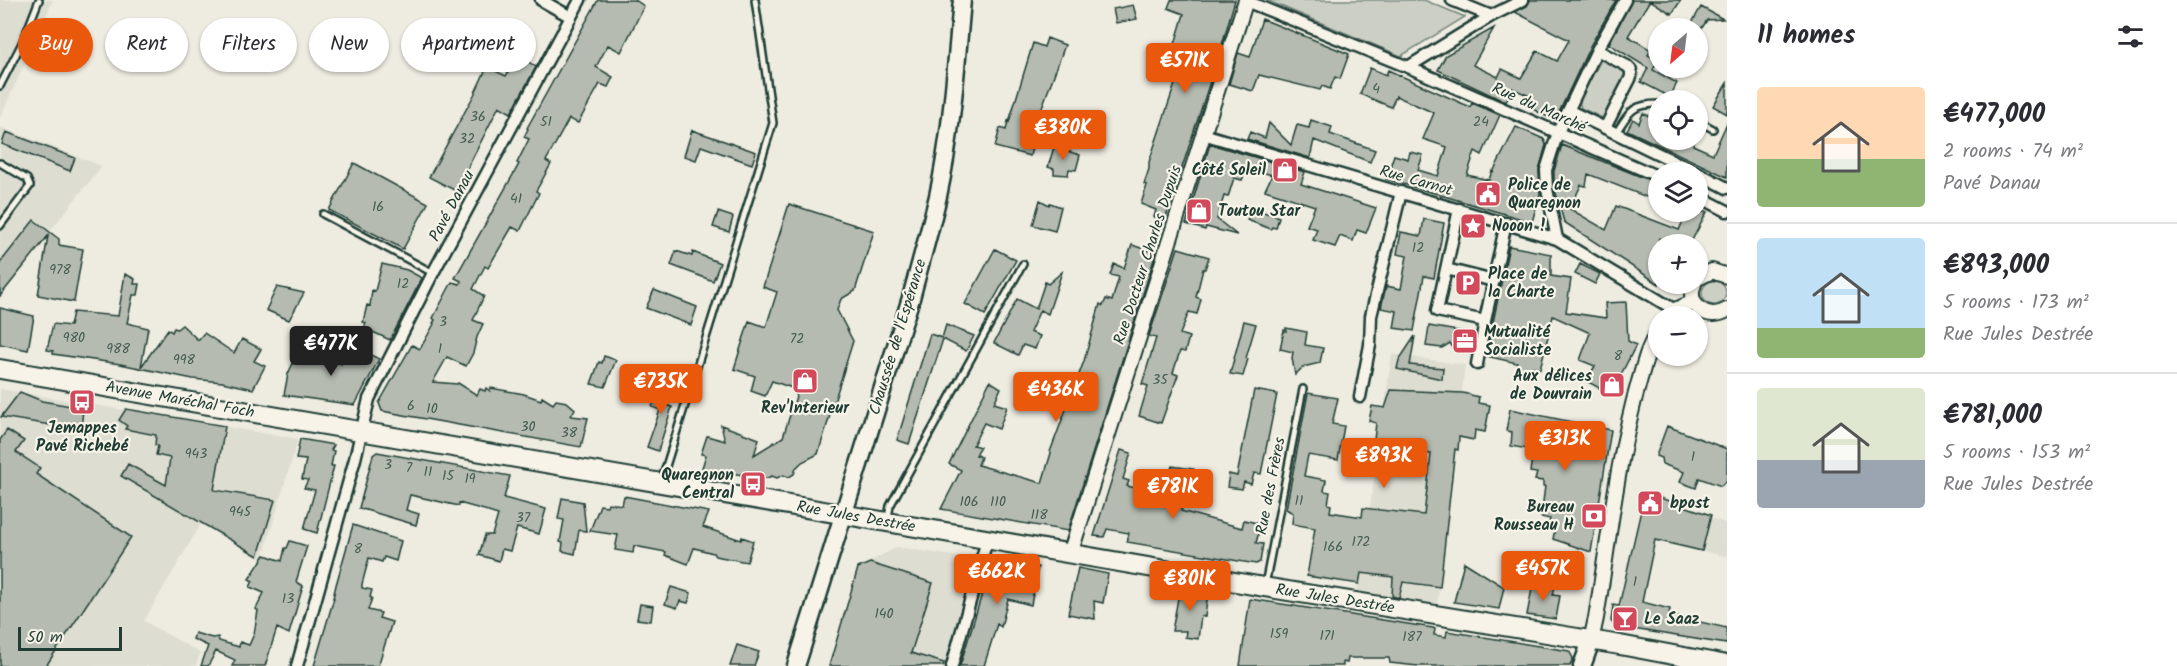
<!DOCTYPE html>
<html lang="en">
<head>
<meta charset="utf-8">
<style>
	body { margin:0; font-family:Kalam,sans-serif; background:#f7f7f7; color:#2b2b33; height:100vh; display:flex; flex-direction:column; font-size:22px; white-space:nowrap }
	* { box-sizing:border-box; margin:0 }
	p { font-size:20px; color:#7c7c81 }
	.icon { flex:none; width:33px; height:33px; fill:none; stroke:currentColor; stroke-width:2; stroke-linecap:round; stroke-linejoin:round }
	.map { position:relative; flex:1; overflow:hidden }
	.drawer { display:flex; flex-direction:column; background:#fff; width:450px }
	.drawer>* { flex:none }
	.banner { position:absolute; left:18px; top:18px; width:570px; height:54px; display:flex; gap:12px }
	.needle { width:39px; rotate:208deg }
	.controls { position:absolute; left:1648px; top:18px; display:grid; gap:12px }
	.controls a { display:grid; place-items:center; width:60px; height:60px; border-radius:50%; background:#fff; box-shadow:0 2px 4px #0004; font-size:30px }
	.scale { position:absolute; left:18px; bottom:15px; width:104px; box-sizing:border-box; padding-left:6px; border:3px solid #1f3d34; border-top:0; font-size:16px; line-height:21px; white-space:nowrap; color:#1f3d34; -webkit-text-stroke:4px #f7f3e8; paint-order:stroke }
	.price { position:absolute; translate:-50% -51px; padding:0 14px; border-radius:6px; background:#ea580c; color:#fff; font-size:20px; line-height:39px; filter:drop-shadow(0 2px 3px #0008) }
	.price::after { content:''; position:absolute; left:50%; top:36px; width:18px; height:14px; margin-left:-9px; background:inherit; clip-path:polygon(0 0,100% 0,50% 100%) }
	.price.on { background:#222; color:#fff }
	ul { padding:0; list-style:none }
	li { display:flex; align-items:center; gap:18px; height:150px; padding:0 30px }
	li+li { border-top:2px solid #e1e1e2 }
	li span { display:grid; place-items:center; flex:none; width:168px; height:120px; border-radius:6px; color:#555 }
	li>.icon { margin-inline-start:auto }
	span .icon { width:72px; height:72px; fill:#fffc; stroke-width:1 }
	li b { font-size:26px }
	h2 { display:flex; justify-content:space-between; align-items:center; height:72px; padding:0 30px; font-size:26px }
	.chip { padding:0 21px; border-radius:27px; background:#fff; box-shadow:0 2px 4px #0004; font-size:21px; line-height:54px }
	.chip.on { background:#ea580c; color:#fff }
	main { display:flex; flex:1; min-height:0 }
	.map>svg:first-child { display:block }
	.built { fill:#ddddd2 }
	.green { fill:#cccfc4; stroke:#76867c; stroke-width:1.5 }
	.building { fill:#b5bbb0; stroke:#1f3d34; stroke-width:1.5 }
	.lines { fill:none; stroke-linecap:round; stroke-linejoin:round }
	.service-casing { stroke:#1f3d34; stroke-width:10 }
	.minor-casing { stroke:#1f3d34; stroke-width:15 }
	.tertiary-casing { stroke:#1f3d34; stroke-width:18 }
	.secondary-casing { stroke:#1f3d34; stroke-width:21 }
	.primary-casing { stroke:#1f3d34; stroke-width:22 }
	.service { stroke:#f7f3e8; stroke-width:5 }
	.minor { stroke:#f7f3e8; stroke-width:10 }
	.tertiary { stroke:#f7f3e8; stroke-width:14 }
	.secondary { stroke:#f7f3e8; stroke-width:16 }
	.primary { stroke:#f7f3e8; stroke-width:18 }
	.labels { text-anchor:middle; dominant-baseline:central; stroke-width:4.5; stroke-linejoin:round; paint-order:stroke }
	.number-label { font-size:14px; fill:#445c53 }
	.street-label { font-size:16px; fill:#1f3d34; stroke:#f7f3e8 }
	.poi-label { font-size:16px; font-weight:bold; fill:#1f3d34; stroke:#f7f3e8; text-anchor:start }
</style>
</head>
<body>
<main>
<div class="map">
<svg width="1727" height="666" viewBox="0 0 1727 666">
	<rect width="100%" height="100%" fill="#eeece1"/>
	<filter id="ink" filterUnits="userSpaceOnUse"><feTurbulence type="fractalNoise" baseFrequency=".0167" numOctaves="2"/><feDisplacementMap in="SourceGraphic" scale="12" xChannelSelector="R" yChannelSelector="G"/><feConvolveMatrix kernelMatrix="1 2 1 2 8 2 1 2 1" color-interpolation-filters="sRGB"/></filter>
	<g filter="url(#ink)">
		<path class="built" d="M0 0H53L0 118Z
			M0 127 102 166 0 293Z
			M1392 354 1465 365 1436 615 1356 603Z
			M0 389 298 439 262 560 201 524 144 621 200 653 196 666H0Z
			M1711 518 1727 524V557L1703 551Z
			M897 547 973 559 947 666H829L858 568Z"/>
		<path class="green" d="M1266 0H1424L1465 17 1401 56Z
			M1603 58 1627 71V77L1604 118H1602L1581 108 1579 101 1601 60Z
			M1702 293a12 12 0 1 1 24 0a12 12 0 1 1-24 0Z"/>
		<path class="building" d="M598 0H635L644 6 621 52 608 45 596 67 613 77 608 87 600 84 578 123 569 119 546 161 551 164 536 191 539 193 520 231 512 227 488 268 485 266 473 289 484 296 473 320 483 324 477 337 473 353 466 366 447 357 433 382 457 384 458 383 477 395 480 389 485 391 486 388 490 391 491 388 524 394 541 400 542 397 553 404 556 400 567 402 575 409 571 416 588 418 581 447 382 411 379 403 412 345 420 349 434 324 433 323 435 320 433 318 452 282 460 284 461 281 455 278 519 164 517 163 529 139 524 137 528 129 527 128Z
			M1171 0H1235L1221 48 1165 220 1154 217 1156 210 1141 204 1147 185 1144 184 1149 169V162L1175 84 1171 81 1174 72 1169 70 1172 61H1170L1184 14 1168 8Z
			M1530 0H1616L1590 46 1555 121 1527 106 1532 97 1512 88 1506 102 1438 70 1446 55 1494 28 1473 65 1498 77 1502 69 1521 78 1537 51 1557 61 1569 40 1515 12 1527 6Z
			M1632 0H1681L1672 14 1650 0 1628 36 1651 50 1648 55 1658 60 1653 70 1677 83 1670 97 1641 82 1648 68 1609 44Z
			M1133 5 1137 19 1116 23 1113 9Z
			M1701 7 1723 19 1707 20 1702 28H1689Z
			M1262 19 1349 54 1340 79 1335 77 1330 89 1322 86 1320 90 1259 75 1253 91 1229 84 1238 53 1250 57Z
			M1047 38 1065 45 1041 110 1030 156 995 147 1000 128 1006 130 1008 121 1009 122 1033 43 1044 47Z
			M518 55 536 67 511 113 499 106 456 191 429 177 474 95 487 67 506 76Z
			M1370 68 1386 75 1388 70 1470 107 1472 103 1500 115 1482 155 1475 151 1467 175 1489 180 1492 171 1493 172 1516 127 1544 139 1546 145 1539 170 1540 194 1532 222 1386 179 1394 155 1408 159 1410 152 1423 155 1418 170 1438 176 1447 147 1423 139 1434 113 1396 96 1391 107 1360 94Z
			M1727 83V114L1713 106Z
			M1643 113 1659 121 1655 128 1659 130V140H1695L1693 145 1713 154 1727 123V177L1627 130 1633 119 1639 123Z
			M1311 120 1332 127 1330 134 1375 150 1370 162 1314 140 1310 158 1247 139 1250 132 1265 138 1269 123 1291 145 1297 125 1309 128Z
			M692 130 756 152 752 164 701 146 696 160 684 156Z
			M6 132 75 158 70 171 2 144Z
			M1210 144 1305 172 1301 184 1376 208 1366 233 1357 230 1353 241 1340 236 1335 247 1313 240 1317 229 1307 226 1315 206 1265 190 1272 175 1247 168 1242 180 1234 178 1228 197 1224 196 1217 219 1237 235 1206 227 1205 230 1186 224Z
			M1562 145 1659 184V202L1588 174 1586 186 1581 185 1570 209 1606 230 1616 206 1679 230 1687 212H1707L1690 244H1671L1659 238V284L1564 222 1554 186V171Z
			M1054 147 1080 155 1076 170 1069 169 1068 175 1054 174V169L1048 167Z
			M354 163 428 203 403 249 329 210Z
			M1040 200 1049 205 1050 203 1061 207 1055 231 1033 225Z
			M789 204 874 231 855 291 841 299 837 310 853 341 818 454 802 462 796 468 794 474 789 477 783 475 777 478 772 476 767 478H760L702 468 706 455 701 454 707 436 725 441 721 425 759 439 754 455 783 437 798 390 772 381 765 396 751 391 755 376 734 369 749 321 766 327 777 292 763 287Z
			M1251 208 1279 217 1276 228 1272 227 1271 229 1247 220Z
			M718 212 733 217 729 232 713 227Z
			M1424 219 1444 223 1434 278 1424 276 1414 331 1394 328 1397 311 1381 308 1386 286 1401 289 1407 256 1397 254 1401 232 1421 236Z
			M34 220 59 239V245L83 249 74 302 38 295 48 236 0 296V263Z
			M1132 245 1156 253 1068 531 941 509 961 470 949 464 990 381 1001 388 994 403 1007 407 999 429 984 423 973 445 980 447 976 455 981 457 978 465 1042 483 1051 453 1050 452 1084 361 1100 304 1103 306 1106 299 1112 301 1119 277 1110 275 1114 264 1124 268Z
			M1509 246 1551 254V276L1571 279 1566 312 1606 318 1605 303 1626 302 1628 341 1636 345 1611 394 1586 381 1595 366 1580 360 1590 333 1553 316 1540 369 1532 367 1531 371 1516 368 1517 363 1486 356Z
			M1178 248 1209 257 1205 269H1203L1196 297 1201 299 1197 314 1189 312 1180 334 1189 337 1185 352 1180 351 1173 373 1178 375 1161 423 1139 416 1148 386 1142 384 1156 338 1149 336Z
			M995 249 1016 260 985 315 965 304Z
			M676 251 692 256 693 252 720 263 713 281 671 265Z
			M382 264 407 270 422 278 390 340 364 328 366 323 363 322 367 305 370 306 372 290 375 291Z
			M1580 264 1600 274 1595 284 1575 274Z
			M1062 272 1048 314 1040 310 1030 332 1040 336 1035 349 1023 345 1018 355 994 343 1017 299 1036 309 1045 282 1048 284Z
			M125 274 135 279 134 284H140L138 295H133L127 323 148 328 141 367 168 329 172 332 174 328 177 329 182 325 198 340 204 333 234 353 242 339 261 349 254 361 265 366 253 389 222 382 193 379 120 364 53 354V351L47 350 53 324 70 326 73 312 118 316Z
			M277 287 304 293 289 320 266 310Z
			M654 290 697 307 691 325 646 308Z
			M0 308 34 316 28 350 0 344Z
			M1244 321 1256 324 1246 358 1248 359 1243 376 1230 374Z
			M946 325 974 336 966 351 943 339 909 444 897 440 930 334 942 338Z
			M1429 326 1475 334 1471 354 1455 351 1450 343 1442 348 1426 346Z
			M1286 328 1307 332 1305 345 1323 348 1320 363 1303 367 1295 375 1292 358 1293 352 1280 349 1284 330 1286 331Z
			M1415 336 1410 365 1443 368 1442 379 1397 369 1399 360Z
			M315 342 341 364 346 355 352 357 357 348 379 359 355 405 284 395 288 374 294 361 306 363Z
			M604 356 616 360 605 387 591 384 599 362 602 363Z
			M660 382 673 386 666 405 672 407 658 451 647 447 660 410 652 407Z
			M1254 390 1277 394 1261 474 1254 473 1251 484 1244 482 1242 489 1227 487 1229 474 1237 476Z
			M1391 390 1463 393 1479 397 1478 403 1490 405 1485 432 1475 430 1474 440 1459 437 1458 450 1455 449 1440 587 1403 582 1399 598 1392 596 1393 577 1361 573 1359 584 1307 576 1315 528 1292 524 1293 513 1286 509 1308 393 1338 398 1332 424 1344 426 1338 460 1308 455 1304 476 1326 480 1324 491 1330 492 1328 504 1331 505 1330 512 1362 517 1363 508 1424 515 1431 454 1373 448 1376 423 1369 421 1372 406 1385 408Z
			M20 392 42 401 83 408 81 430 1 417Z
			M126 409 225 426 214 490 275 500 258 556 121 476 128 464 166 485 170 458 156 455 158 446 155 445 156 435 125 429 127 426 119 420Z
			M1510 409 1611 430 1591 552 1553 539 1555 529H1548L1550 519 1541 517 1545 486H1543V481L1535 480 1537 473 1530 472 1533 450 1511 446 1512 432 1506 431Z
			M1667 426 1727 449V480L1721 486 1699 478 1696 488 1680 482 1684 472 1662 464 1661 458 1656 456Z
			M7 430 24 441 16 452 40 468 36 474 131 537 46 666H0V440Z
			M300 439 334 445 331 450 334 451 331 466H334L317 533 304 529 315 490 304 488 308 480 302 479 306 460 296 459Z
			M1121 450 1131 453 1123 479 1129 481 1127 486 1143 490 1161 501 1172 466 1194 469 1181 511 1242 528 1244 520 1261 524 1256 543 1263 544 1260 562 1256 564 1127 542 1129 533 1107 529 1104 537 1094 536Z
			M377 452 510 476 504 498 546 509 539 534 517 528 510 551 502 549 499 561 479 555 485 535H492L498 515 488 512V511L459 503V506L410 495 406 510 419 514 416 525 359 508 373 455Z
			M1645 493 1711 515 1702 551 1655 540 1642 602 1670 609 1669 615 1727 628V644L1633 629 1614 625 1611 621 1613 605 1619 606Z
			M624 496 709 512 703 527 741 540 742 537 753 541 747 562 715 556 713 553 694 548 688 564 665 555 666 552 634 546 633 553 615 550 618 535 590 531 600 505 607 506 608 503 622 505Z
			M562 498 583 502 586 531 579 530 575 554 562 551 563 543 560 542 564 520 558 519Z
			M353 525 401 541 396 561 384 557 382 562 369 558 362 584V588L372 590 370 597 372 598 368 610 381 613 379 618 392 622 378 666H314L334 598H333L336 585Z
			M290 541 307 546 296 582 303 586 289 634 277 628 265 666H232L235 660 216 651 208 666H201L208 646 193 639 195 633 212 638 218 637 219 641 239 647 240 642 249 645 254 634 258 611 256 609 264 593 250 587 253 581 249 579 265 555 282 561 285 548H287Z
			M993 559 1038 567 1031 605 1008 599 1001 627 997 624 984 666H960L985 584 989 562Z
			M1464 562 1504 587 1499 609 1454 602Z
			M870 563 933 583 911 653 944 663 943 666H829L858 568Z
			M1078 568 1108 574 1103 603 1094 601 1095 619 1068 614Z
			M1533 583 1555 586 1553 595 1560 596 1556 619 1527 615Z
			M671 587 691 593 688 603 680 601 677 608 665 604Z
			M1180 587 1208 592 1205 617 1201 616 1198 639 1185 637 1186 631H1172Z
			M1250 599 1433 628 1435 629 1434 635 1446 637 1447 631 1569 651 1573 658 1570 666H1418L1390 663 1389 658H1348L1347 663 1343 662V666H1240Z
			M640 604 653 606 651 621 637 619Z
			M737 645 759 652 754 666H730Z"/>
		<g class="lines">
			<defs>
				<path id="service" d="M0 86 23 41 39 0
					M1698 121 1713 129
					M1616 133C1629 113 1631 104 1659 104
					M0 163 27 179 30 186 0 226
					M323 214 433 273
					M662 479 773 123 755 0
					M888 518 890 506 1023 264
					M1265 585 1303 389"/>
				<path id="minor" d="M541 0 571 17
					M1246 1 1408 67 1491 16 1452 0
					M1491 16 1523 0
					M1597 50 1627 66 1631 70V77L1605 128
					M1408 67 1659 177
					M1570 111 1696 172
					M1203 134 1557 239 1675 310
					M1698 173 1727 188
					M1698 196 1727 211
					M1459 209 1437 311 1485 321 1506 223
					M1557 239 1547 189 1546 170 1558 132 1597 50 1625 0
					M1446 269 1494 281
					M1477 364 1485 321
					M1360 397 1370 345 1371 316 1401 192
					M297 666 355 459 369 399 433 273 580 0
					M952 666 987 540"/>
				<path id="tertiary" d="M1698 278 1712 271 1727 276
					M1694 284C1685 305 1708 322 1727 310
					M1670 316 1675 310 1694 302
					M1070 554 1246 0
					M1591 641 1596 618C1609 540 1617 459 1639 382 1644 365 1648 346 1659 331"/>
				<path id="secondary" d="M796 666 911 298C920 264 930 230 938 196 952 132 956 66 962 0
					M1582 666 1591 641"/>
				<path id="primary" d="M0 369 1264 587 1620 645 1727 665"/>
			</defs>
			<use href="#service" class="service-casing"/>
			<use href="#minor" class="minor-casing"/>
			<use href="#tertiary" class="tertiary-casing"/>
			<use href="#secondary" class="secondary-casing"/>
			<use href="#primary" class="primary-casing"/>
			<use href="#service" class="service"/>
			<use href="#minor" class="minor"/>
			<use href="#tertiary" class="tertiary"/>
			<use href="#secondary" class="secondary"/>
			<use href="#primary" class="primary"/>
		</g>
	</g>
	<defs>
		<symbol id="shop-square" viewBox="-11 -11 22 22"><rect x="-9" y="-9" width="18" height="18" rx="4" fill="#d1495b" stroke="#f7f3e8"/><path d="M-5-2.5h2.3a2.7 3.5 0 0 1 5.4 0H5L5.5 6h-11ZM-1.5-2.5h3a1.5 2.3 0 0 0-3 0Z" fill="#fff"/></symbol>
		<symbol id="civic-square" viewBox="-11 -11 22 22"><rect x="-9" y="-9" width="18" height="18" rx="4" fill="#d1495b" stroke="#f7f3e8"/><path d="M-.6-6.5H3V-4.5H.6V-3L4-1V1h2V6H-6V1h2V-1L-.6-3ZM-1.2 2.5V6h2.4V2.5Z" fill="#fff"/></symbol>
		<symbol id="sight-square" viewBox="-11 -11 22 22"><rect x="-9" y="-9" width="18" height="18" rx="4" fill="#d1495b" stroke="#f7f3e8"/><path d="M0-6L1.8-2.2L6-1.7L2.9 1.2L3.7 5.4L0 3.3L-3.7 5.4L-2.9 1.2L-6-1.7L-1.8-2.2Z" fill="#fff"/></symbol>
		<symbol id="parking-square" viewBox="-11 -11 22 22"><rect x="-9" y="-9" width="18" height="18" rx="4" fill="#d1495b" stroke="#f7f3e8"/><path d="M-3.5-5.5H1a3.5 3.5 0 0 1 0 7H-1V5.5H-3.5ZM-1-3.4V-.6H.8a1.4 1.4 0 0 0 0-2.8Z" fill="#fff"/></symbol>
		<symbol id="office-square" viewBox="-11 -11 22 22"><rect x="-9" y="-9" width="18" height="18" rx="4" fill="#d1495b" stroke="#f7f3e8"/><path d="M-6-3h4V-5.5h4V-3h4V5H-6ZM-1-4.5V-3h2v-1.5ZM-6 0V1H6V0Z" fill="#fff"/></symbol>
		<symbol id="bus-square" viewBox="-11 -11 22 22"><rect x="-9" y="-9" width="18" height="18" rx="4" fill="#d1495b" stroke="#f7f3e8"/><path d="M-5-6H5V4H4V6H2V4H-2V6H-4V4H-5ZM-3.5-4V0h7V-4ZM-3.5 1.2v1.5H-2V1.2ZM2 1.2v1.5H3.5V1.2Z" fill="#fff"/></symbol>
		<symbol id="bank-square" viewBox="-11 -11 22 22"><rect x="-9" y="-9" width="18" height="18" rx="4" fill="#d1495b" stroke="#f7f3e8"/><path d="M-6-4H6V4H-6ZM0-2.3a2.3 2.3 0 1 0 0 4.6a2.3 2.3 0 1 0 0-4.6Z" fill="#fff"/></symbol>
		<symbol id="bar-square" viewBox="-11 -11 22 22"><rect x="-9" y="-9" width="18" height="18" rx="4" fill="#d1495b" stroke="#f7f3e8"/><path d="M-6-5H6L.8 .8V4.5H3.5V6h-7V4.5H-.8V.8Z" fill="#fff"/></symbol>
	</defs>
	<g fill-rule="evenodd">
		<use href="#shop-square" x="1270" y="155" width="30" height="30"/>
		<use href="#civic-square" x="1473" y="179" width="30" height="30"/>
		<use href="#shop-square" x="1184" y="196" width="30" height="30"/>
		<use href="#sight-square" x="1458" y="211" width="30" height="30"/>
		<use href="#parking-square" x="1453" y="268" width="30" height="30"/>
		<use href="#office-square" x="1450" y="326" width="30" height="30"/>
		<use href="#shop-square" x="790" y="366" width="30" height="30"/>
		<use href="#shop-square" x="1597" y="370" width="30" height="30"/>
		<use href="#bus-square" x="67" y="387" width="30" height="30"/>
		<use href="#bus-square" x="738" y="469" width="30" height="30"/>
		<use href="#civic-square" x="1635" y="488" width="30" height="30"/>
		<use href="#bank-square" x="1579" y="501" width="30" height="30"/>
		<use href="#bar-square" x="1610" y="604" width="30" height="30"/>
	</g>
	<g class="labels">
		<g class="number-label">
			<text x="1376" y="89">4</text>
			<text x="478" y="117">36</text>
			<text x="546" y="122">51</text>
			<text x="1481" y="122">24</text>
			<text x="467" y="139">32</text>
			<text x="516" y="199">41</text>
			<text x="378" y="207">16</text>
			<text x="1418" y="248">12</text>
			<text x="60" y="270">978</text>
			<text x="403" y="284">12</text>
			<text x="443" y="322">3</text>
			<text x="74" y="338">980</text>
			<text x="797" y="339">72</text>
			<text x="118" y="349">988</text>
			<text x="440" y="349">1</text>
			<text x="1618" y="356">8</text>
			<text x="184" y="360">998</text>
			<text x="1160" y="380">35</text>
			<text x="411" y="406">6</text>
			<text x="432" y="409">10</text>
			<text x="528" y="427">30</text>
			<text x="569" y="433">38</text>
			<text x="196" y="454">943</text>
			<text x="1693" y="457">1</text>
			<text x="388" y="465">3</text>
			<text x="409" y="468">7</text>
			<text x="428" y="472">11</text>
			<text x="448" y="476">15</text>
			<text x="470" y="479">19</text>
			<text x="1299" y="501">11</text>
			<text x="969" y="502">106</text>
			<text x="998" y="502">110</text>
			<text x="240" y="512">945</text>
			<text x="1039" y="515">118</text>
			<text x="523" y="518">37</text>
			<text x="1361" y="542">172</text>
			<text x="1333" y="547">166</text>
			<text x="358" y="549">8</text>
			<text x="1635" y="582">1</text>
			<text x="288" y="599">13</text>
			<text x="884" y="614">140</text>
			<text x="1279" y="634">159</text>
			<text x="1327" y="636">171</text>
			<text x="1412" y="637">187</text>
		</g>
		<g class="street-label">
			<text transform="translate(1539 108) rotate(24)">Rue du Marché</text>
			<text transform="translate(1416 181) rotate(16)">Rue Carnot</text>
			<text transform="translate(452 206) rotate(-62)">Pavé Danau</text>
			<text transform="translate(1148 255) rotate(-72)">Rue Docteur Charles Dupuis</text>
			<text transform="translate(898 337) rotate(-73)">Chaussée de l'Espérance</text>
			<text transform="translate(180 400) rotate(10)">Avenue Maréchal Foch</text>
			<text transform="translate(1271 486) rotate(-79)">Rue des Frères</text>
			<text transform="translate(856 517) rotate(10)">Rue Jules Destrée</text>
			<text transform="translate(1335 599) rotate(9)">Rue Jules Destrée</text>
		</g>
		<g class="poi-label">
			<text x="1266" y="170" text-anchor="end">Côté Soleil</text>
			<text x="1508" y="185">Police de<tspan x="1508" dy="18">Quaregnon</tspan></text>
			<text x="1218" y="211">Toutou Star</text>
			<text x="1492" y="226">Nooon !</text>
			<text x="1488" y="274">Place de<tspan x="1488" dy="18">la Charte</tspan></text>
			<text x="1484" y="332">Mutualité<tspan x="1484" dy="18">Socialiste</tspan></text>
			<text x="1592" y="376" text-anchor="end">Aux délices<tspan x="1592" dy="18">de Douvrain</tspan></text>
			<text x="805" y="408" text-anchor="middle">Rev'Interieur</text>
			<text x="82" y="428" text-anchor="middle">Jemappes<tspan x="82" dy="18">Pavé Richebé</tspan></text>
			<text x="734" y="475" text-anchor="end">Quaregnon<tspan x="734" dy="18">Central</tspan></text>
			<text x="1670" y="503">bpost</text>
			<text x="1574" y="507" text-anchor="end">Bureau<tspan x="1574" dy="18">Rousseau H</tspan></text>
			<text x="1644" y="619">Le Saaz</text>
		</g>
	</g>
</svg>
<div class="controls">
<a><svg class="needle" viewBox="-14 -14 28 28"><path d="M0-13l5 13h-10z" fill="#e53935"/><path d="M0 13l5-13h-10z" fill="#7c7c81"/></svg></a>
<a><svg class="icon" aria-label="locate" viewBox="0 0 24 24"><circle cx="12" cy="12" r="6"/><path d="M12 2v4M12 18v4M2 12h4M18 12h4"/></svg></a>
<a><svg class="icon" aria-label="layers" viewBox="0 0 24 24"><path d="M12 4l9 5-9 5-9-5zM3 14l9 5 9-5"/></svg></a>
<a>+</a>
<a>−</a>
</div>
<div class="scale">50 m</div>
<b class="price" style="left:1185px;top:94px">€571K</b>
<b class="price" style="left:1063px;top:161px">€380K</b>
<b class="price on" style="left:331px;top:377px">€477K</b>
<b class="price" style="left:661px;top:415px">€735K</b>
<b class="price" style="left:1056px;top:423px">€436K</b>
<b class="price" style="left:1565px;top:472px">€313K</b>
<b class="price" style="left:1384px;top:489px">€893K</b>
<b class="price" style="left:1173px;top:520px">€781K</b>
<b class="price" style="left:1543px;top:602px">€457K</b>
<b class="price" style="left:997px;top:605px">€662K</b>
<b class="price" style="left:1190px;top:612px">€801K</b>
<div class="banner">
<a class="chip on">Buy</a>
<a class="chip">Rent</a>
<a class="chip">Filters</a>
<a class="chip">New</a>
<a class="chip">Apartment</a>
</div>
</div>
<section class="drawer">
<h2>11 homes<svg class="icon" aria-label="filters" viewBox="0 0 24 24"><path d="M4 7h16M4 17h16"/><circle cx="9" cy="7" r="2"/><circle cx="15" cy="17" r="2"/></svg></h2>
<ul>
<li><span style="background:linear-gradient(#ffd9b3 60%,#8fb573 0)"><svg class="icon" aria-label="home" viewBox="0 0 24 24"><path d="M3 11l9-7 9 7M6 9v11h12V9"/></svg></span><div><b>€477,000</b><p>2 rooms · 74 m²</p><p>Pavé Danau</p></div></li>
<li><span style="background:linear-gradient(#bfe0f5 75%,#8fb573 0)"><svg class="icon" aria-label="home" viewBox="0 0 24 24"><path d="M3 11l9-7 9 7M6 9v11h12V9"/></svg></span><div><b>€893,000</b><p>5 rooms · 173 m²</p><p>Rue Jules Destrée</p></div></li>
<li><span style="background:linear-gradient(#dfe7d0 60%,#9aa5b1 0)"><svg class="icon" aria-label="home" viewBox="0 0 24 24"><path d="M3 11l9-7 9 7M6 9v11h12V9"/></svg></span><div><b>€781,000</b><p>5 rooms · 153 m²</p><p>Rue Jules Destrée</p></div></li>
</ul>
</section>
</main>
</body>
</html>
